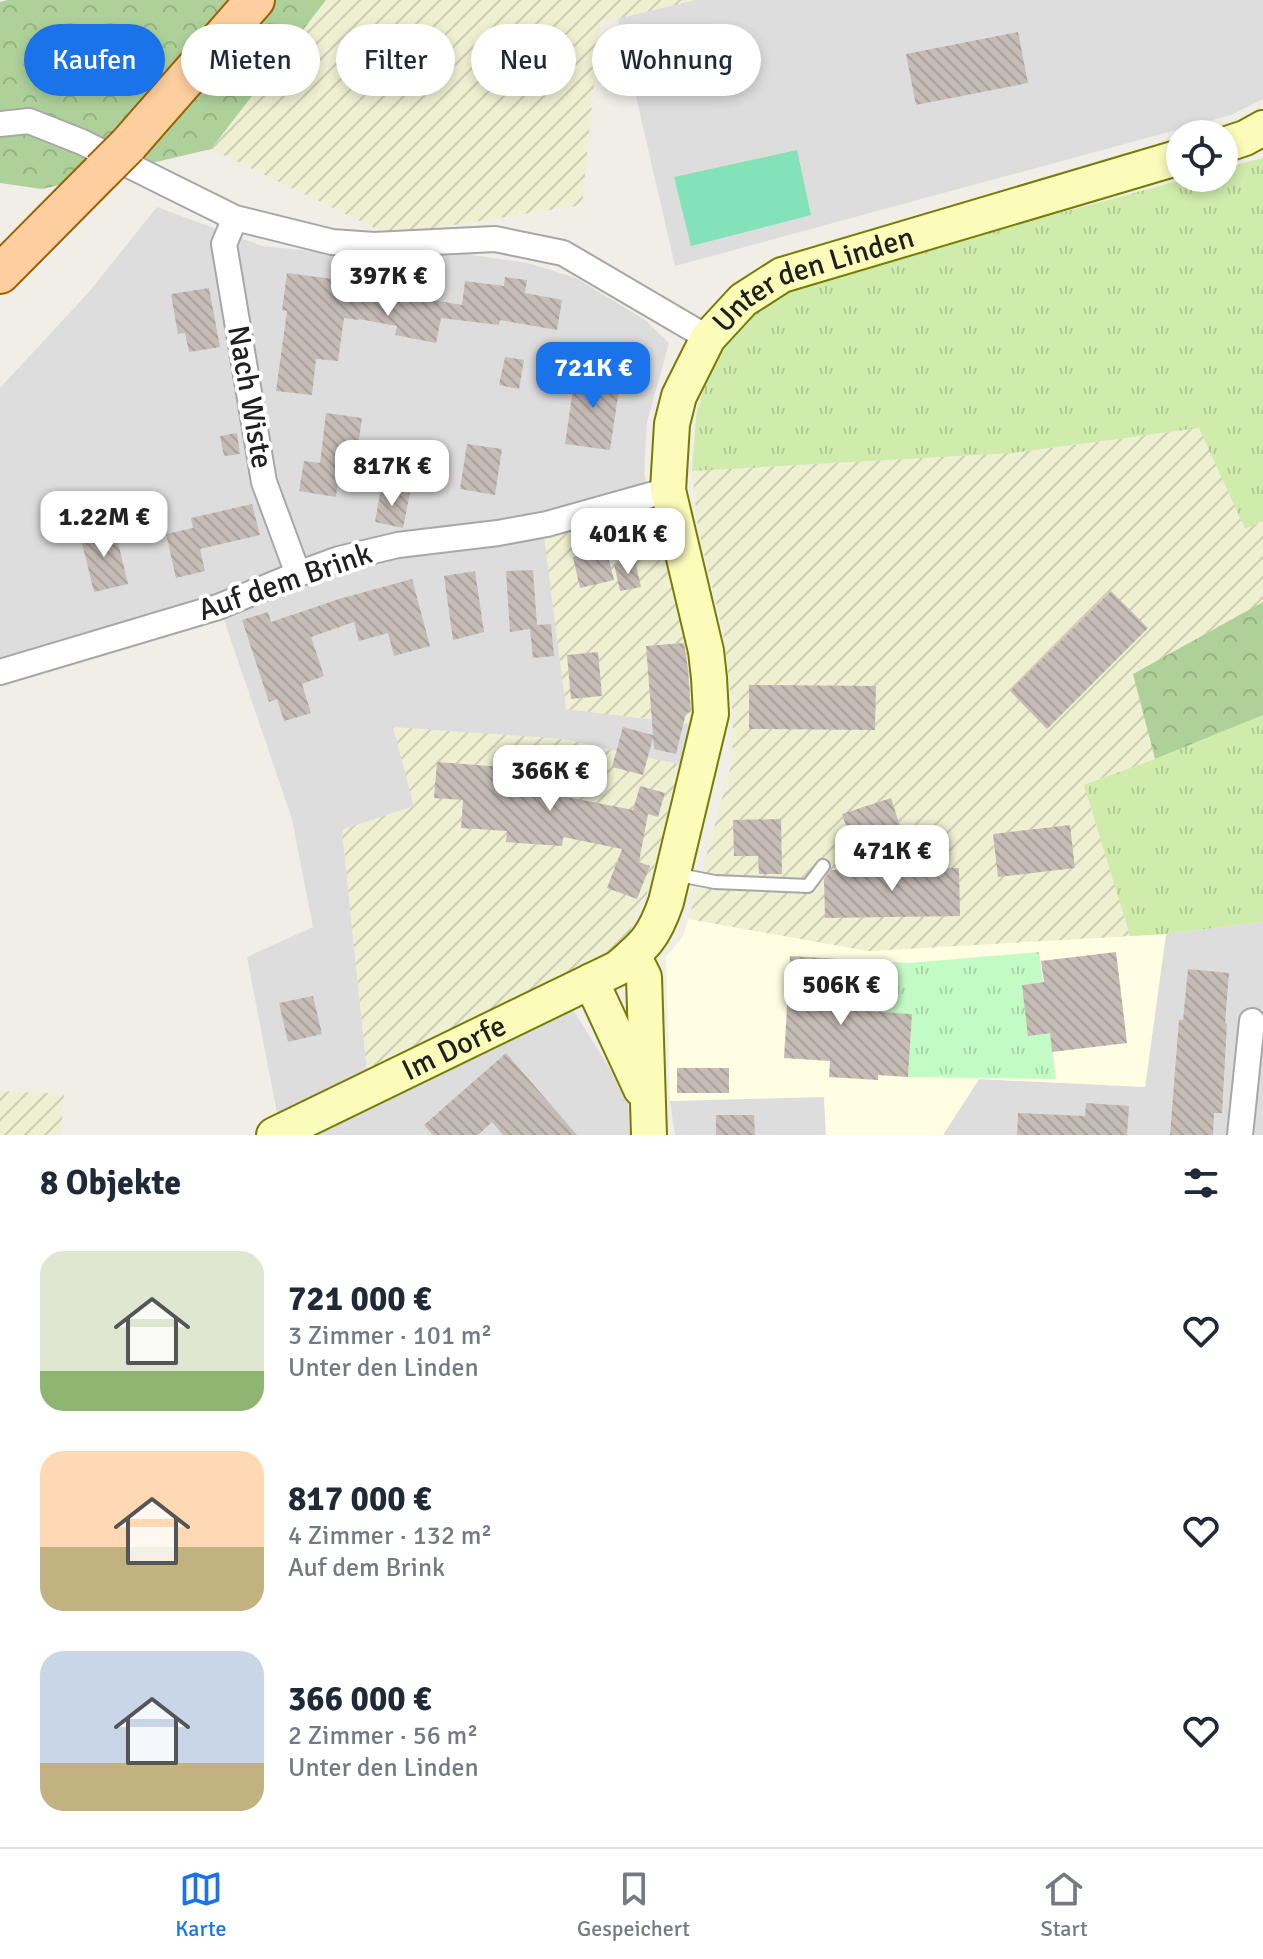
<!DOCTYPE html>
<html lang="de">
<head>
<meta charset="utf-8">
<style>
	body { margin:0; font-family:Signika,sans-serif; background:#f6f6f7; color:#1f2937; height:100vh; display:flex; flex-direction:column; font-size:30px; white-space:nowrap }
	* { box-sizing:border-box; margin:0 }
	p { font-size:26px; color:#747a83 }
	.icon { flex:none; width:44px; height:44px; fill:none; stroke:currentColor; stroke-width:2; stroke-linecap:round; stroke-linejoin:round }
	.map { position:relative; height:1135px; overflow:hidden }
	.side { display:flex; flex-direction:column; background:#fff; flex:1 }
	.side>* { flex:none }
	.guide { position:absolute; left:24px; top:24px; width:800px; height:72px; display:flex; gap:16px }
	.tools { position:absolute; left:1166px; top:120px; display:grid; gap:16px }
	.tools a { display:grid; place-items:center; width:72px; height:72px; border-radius:50%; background:#fff; box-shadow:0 4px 12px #0003; font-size:40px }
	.price { position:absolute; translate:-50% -68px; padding:0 18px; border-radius:16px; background:#fff; color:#222; font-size:26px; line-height:52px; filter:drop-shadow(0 2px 4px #0008) }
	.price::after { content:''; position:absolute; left:50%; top:48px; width:24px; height:18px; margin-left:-12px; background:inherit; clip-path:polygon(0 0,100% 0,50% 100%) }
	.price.on { background:#1a73e8; color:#fff }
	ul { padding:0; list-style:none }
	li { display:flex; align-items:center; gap:24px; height:200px; padding:0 40px }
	li span { display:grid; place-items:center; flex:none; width:224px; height:160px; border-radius:24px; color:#555 }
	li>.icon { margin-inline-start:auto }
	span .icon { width:96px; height:96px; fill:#fffc; stroke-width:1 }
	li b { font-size:34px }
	h2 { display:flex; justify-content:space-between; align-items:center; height:96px; padding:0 40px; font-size:34px }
	.pill { padding:0 28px; border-radius:36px; background:#fff; box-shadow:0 4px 12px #0003; font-size:28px; line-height:72px }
	.pill.on { background:#1a73e8; color:#fff }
	.tabs { display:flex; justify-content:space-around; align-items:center; height:112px; border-top:2px solid #e0e1e3; background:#fff; font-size:22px; color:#747a83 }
	.tabs a { display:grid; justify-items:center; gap:4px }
	.tabs .on { color:#1a73e8 }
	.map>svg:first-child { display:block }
	.residential { fill:#dedddd }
	.education { fill:#fffde2 }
	.farmland { fill:url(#farmland-furrows) }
	.grass { fill:url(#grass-tufts) }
	.forest { fill:url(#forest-crowns) }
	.park { fill:url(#park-tufts) }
	.pitch { fill:#83e2b8 }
	.building { fill:url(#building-back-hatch) }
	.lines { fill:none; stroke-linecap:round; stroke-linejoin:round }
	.lane-casing { stroke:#a7a7a7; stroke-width:16 }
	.street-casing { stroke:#a7a7a7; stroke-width:28 }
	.secondary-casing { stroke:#767d02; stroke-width:38 }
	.primary-casing { stroke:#9d6000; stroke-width:42 }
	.lane { stroke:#fff; stroke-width:12 }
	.street { stroke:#fff; stroke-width:24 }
	.secondary { stroke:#fbfbba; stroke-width:34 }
	.primary { stroke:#fecf9e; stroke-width:38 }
	.primary-bridge-casing { stroke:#9d6000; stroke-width:42; stroke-linecap:butt }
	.primary-bridge { stroke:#fecf9e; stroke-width:38 }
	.labels { text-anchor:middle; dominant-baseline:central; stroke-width:8; stroke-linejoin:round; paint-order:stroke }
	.street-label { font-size:30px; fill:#202020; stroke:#fff }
</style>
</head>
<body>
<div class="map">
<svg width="1263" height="1135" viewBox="0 0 1263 1135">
	<defs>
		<pattern id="farmland-furrows" width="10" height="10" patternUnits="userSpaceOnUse" patternTransform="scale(2)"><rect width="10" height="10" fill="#eff0d2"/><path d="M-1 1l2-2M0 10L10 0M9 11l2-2" fill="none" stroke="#cdceb4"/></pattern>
		<pattern id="grass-tufts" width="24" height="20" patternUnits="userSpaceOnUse" patternTransform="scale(2)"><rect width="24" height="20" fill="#cfecac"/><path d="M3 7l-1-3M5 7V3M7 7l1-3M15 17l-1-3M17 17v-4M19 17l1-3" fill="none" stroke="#b1ca94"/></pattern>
		<pattern id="forest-crowns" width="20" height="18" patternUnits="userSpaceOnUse" patternTransform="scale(2)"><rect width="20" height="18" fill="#aed19a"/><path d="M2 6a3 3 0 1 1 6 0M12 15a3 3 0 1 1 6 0" fill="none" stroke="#95b384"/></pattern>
		<pattern id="park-tufts" width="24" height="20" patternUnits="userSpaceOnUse" patternTransform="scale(2)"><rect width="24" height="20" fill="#c3fbc5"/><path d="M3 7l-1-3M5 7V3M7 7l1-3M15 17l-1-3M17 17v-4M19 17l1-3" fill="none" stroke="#a7d7a9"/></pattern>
		<pattern id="building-back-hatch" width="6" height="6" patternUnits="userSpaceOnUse" patternTransform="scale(2)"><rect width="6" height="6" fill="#c6bcb6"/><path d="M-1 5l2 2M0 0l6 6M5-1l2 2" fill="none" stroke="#aaa19c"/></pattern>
	</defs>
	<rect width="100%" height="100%" fill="#f1ede7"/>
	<path class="residential" d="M695 0H1263V99L1231 115 675 266 618 18Z
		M157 207 262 246 362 256 466 254 528 263 576 278 645 320 669 343 647 422 644 475 655 506 566 709 689 724 681 765 563 739 414 806 342 830 367 1071 277 1113 247 957 313 927 292 819 222 614 0 686V388L89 292Z
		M1263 922V1135H943L979 1079 1145 1087 1166 934Z
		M572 1008 607 1064 628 1105 630 1135H310Z
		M824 1097 826 1135H675L670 1101Z"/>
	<path class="education" d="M689 919 868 951 1166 934 1145 1087 979 1079 943 1135H826L824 1097 670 1101 666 957 682 938Z"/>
	<path class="farmland" d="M326 0H695L600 23 582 205 389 235 211 149Z
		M1200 428 1245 528 1263 521V602L1133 674 1155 759 1084 785 1130 936 868 951 689 919 732 762 733 716 723 631 698 528 692 471 1012 453Z
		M655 506 686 643 692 713 689 724 566 709 544 536Z
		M393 727 563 739 681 765 647 893 628 936 591 964 367 1071 342 830 414 806Z
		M0 1091 64 1094 61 1135H0Z"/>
	<path class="grass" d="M1263 158V521L1245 529 1199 428 1012 453 692 471 696 416 710 366 742 323 799 284 1189 178H1224V168Z
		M1263 715V922L1166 934 1130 936 1084 785 1155 759Z"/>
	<path class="forest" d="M7 0H326L211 149 42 189 0 183V2Z
		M1263 602V715L1155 759 1133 674Z"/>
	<path class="park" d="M1039 952 1043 982 1022 985 1050 1033 1056 1079 908 1077 912 1014 835 1009 838 959 909 963Z"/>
	<path class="pitch" d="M797 150 811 215 691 246 674 177Z"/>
	<path class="building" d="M1018 32 1028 83 916 105 906 54Z
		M287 273 363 283V288L462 305 465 281 504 286 505 277 527 280 525 293 562 300 557 330 500 320 499 325 441 318 436 343 395 335 397 326 359 319 358 320 344 318 338 361 316 359 312 395 276 391 287 311 282 310Z
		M209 288 220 347 189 352 185 333 178 334 171 294Z
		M505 357 524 360 519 389 499 385Z
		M576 369 621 376 610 450 565 444Z
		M326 413 362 418 357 453 342 451 336 497 299 491 304 461 320 463Z
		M237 433 240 454 224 456 220 436Z
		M467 444 502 449 495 495 460 489Z
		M405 447 421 449 417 477 401 475Z
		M381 488 410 493 403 528 375 522Z
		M252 504 260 535 200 549 205 571 176 578 166 534 193 528 191 518Z
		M114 526 128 584 94 592 80 535Z
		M606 548 614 580 580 588 573 557Z
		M635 560 641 587 620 591 614 564Z
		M533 570 537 625 551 624 554 656 533 658 530 629 510 632 506 571Z
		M475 571 484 632 453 640 444 576Z
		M412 579 430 646 394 656 388 633 359 641 354 622 311 637 324 676 302 684 311 713 284 721 277 699 269 702 242 620 268 612 271 622 339 599Z
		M1111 591 1148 628 1047 729 1010 691Z
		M684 643 688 669 691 712 686 713 676 754 654 749 653 738 643 775 612 767 623 727 653 735 646 646Z
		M598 652 602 696 571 699 567 655Z
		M749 685 876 686 875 730 749 729Z
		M437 762 569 772 567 797 633 810 640 786 665 793 658 817 648 814 639 862 650 866 637 899 607 888 622 849 563 837 562 846 506 842 507 831 461 828 463 800 434 798Z
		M891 798 904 839 856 855 842 814Z
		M781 819 782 874H759L758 856H734L733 820Z
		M1070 825 1075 868 998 877 993 834Z
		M959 868 960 916 825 918 824 879 831 870Z
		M1116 952 1127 1043 1052 1052 1050 1033 1028 1036 1022 985 1044 982 1041 961Z
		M790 956 838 959 835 1009 912 1014 908 1077 878 1075V1080L829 1077 830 1061 784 1058Z
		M1188 969 1229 973 1225 1023 1227 1024 1222 1113H1214L1213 1135H1170L1179 1020H1183Z
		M313 996 322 1034 288 1042 279 1003Z
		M506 1053 577 1135H503L492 1122 478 1135H433L424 1125Z
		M677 1068H729V1093H677Z
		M1086 1103 1129 1106 1127 1135H1017L1018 1113 1085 1116Z
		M716 1115H754L755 1135H716Z"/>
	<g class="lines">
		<defs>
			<path id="lane" d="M674 874 715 882 808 886 823 866"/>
			<path id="street" d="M0 124 29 121 82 142 235 218 332 242 374 245 495 239 563 253 708 338
				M235 218 224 244 264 482 298 574
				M0 672 218 607 298 574 339 559 398 545 498 533 547 524 668 490
				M1240 1135 1252 1021"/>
			<g id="secondary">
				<path d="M1224 145 1245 138 1263 128"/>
				<path d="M633 955 644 977 649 1135"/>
				<path d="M591 981 641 1089"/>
				<path id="s1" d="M274 1135 618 968C645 945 654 937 666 902L711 714 709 678 706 651 668 490 672 424 679 396 708 338 743 300 782 275 1180 157"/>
			</g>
			<path id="primary" d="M128 145 255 0
				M0 274 102 171"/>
		</defs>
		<use href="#lane" class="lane-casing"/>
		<use href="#street" class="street-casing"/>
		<use href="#secondary" class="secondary-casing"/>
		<use href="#primary" class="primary-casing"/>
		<use href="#lane" class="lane"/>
		<use href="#street" class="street"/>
		<use href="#secondary" class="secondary"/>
		<use href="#primary" class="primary"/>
		<defs>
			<path id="primary-bridge" d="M102 171 128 145"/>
		</defs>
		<use href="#primary-bridge" class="primary-bridge-casing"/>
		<use href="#primary-bridge" class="primary-bridge"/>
	</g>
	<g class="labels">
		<g class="street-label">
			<text stroke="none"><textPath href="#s1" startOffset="1172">Unter den Linden</textPath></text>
			<text transform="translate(250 397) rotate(80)">Nach Wiste</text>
			<text transform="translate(285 582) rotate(-19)">Auf dem Brink</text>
			<text stroke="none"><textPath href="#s1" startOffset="200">Im Dorfe</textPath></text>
		</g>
	</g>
</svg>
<div class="tools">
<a><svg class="icon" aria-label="locate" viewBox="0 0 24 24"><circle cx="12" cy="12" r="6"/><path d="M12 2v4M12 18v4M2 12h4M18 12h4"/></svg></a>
</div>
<b class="price" style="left:388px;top:318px">397K €</b>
<b class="price on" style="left:593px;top:410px">721K €</b>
<b class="price" style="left:392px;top:508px">817K €</b>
<b class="price" style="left:104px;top:559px">1.22M €</b>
<b class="price" style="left:628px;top:576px">401K €</b>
<b class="price" style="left:550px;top:813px">366K €</b>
<b class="price" style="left:892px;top:893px">471K €</b>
<b class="price" style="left:841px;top:1027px">506K €</b>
<div class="guide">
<a class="pill on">Kaufen</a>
<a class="pill">Mieten</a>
<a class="pill">Filter</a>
<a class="pill">Neu</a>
<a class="pill">Wohnung</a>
</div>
</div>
<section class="side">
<h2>8 Objekte<svg class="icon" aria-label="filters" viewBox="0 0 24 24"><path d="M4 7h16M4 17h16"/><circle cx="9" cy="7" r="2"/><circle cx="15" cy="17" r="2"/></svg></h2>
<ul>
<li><span style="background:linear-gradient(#dfe7d0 75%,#8fb573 0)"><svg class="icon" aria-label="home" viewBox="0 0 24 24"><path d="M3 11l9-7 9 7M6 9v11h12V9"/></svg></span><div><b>721 000 €</b><p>3 Zimmer · 101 m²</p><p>Unter den Linden</p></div><svg class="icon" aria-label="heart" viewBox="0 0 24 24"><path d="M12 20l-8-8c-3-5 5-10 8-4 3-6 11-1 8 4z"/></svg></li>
<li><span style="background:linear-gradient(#ffd9b3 60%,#c2b280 0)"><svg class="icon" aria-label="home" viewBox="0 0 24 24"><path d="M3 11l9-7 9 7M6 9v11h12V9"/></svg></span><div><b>817 000 €</b><p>4 Zimmer · 132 m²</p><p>Auf dem Brink</p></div><svg class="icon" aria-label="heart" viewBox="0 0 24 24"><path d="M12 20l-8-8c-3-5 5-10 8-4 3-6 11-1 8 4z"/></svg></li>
<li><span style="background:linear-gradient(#c9d6e8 70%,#c2b280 0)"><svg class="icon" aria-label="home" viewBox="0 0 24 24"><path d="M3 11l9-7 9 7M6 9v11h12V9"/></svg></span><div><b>366 000 €</b><p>2 Zimmer · 56 m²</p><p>Unter den Linden</p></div><svg class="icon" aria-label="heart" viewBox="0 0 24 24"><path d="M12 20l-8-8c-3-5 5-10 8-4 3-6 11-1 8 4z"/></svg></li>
</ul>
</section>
<nav class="tabs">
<a class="on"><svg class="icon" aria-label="map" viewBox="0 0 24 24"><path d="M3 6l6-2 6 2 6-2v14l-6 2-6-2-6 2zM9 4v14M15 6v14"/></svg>Karte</a>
<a><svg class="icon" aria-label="saved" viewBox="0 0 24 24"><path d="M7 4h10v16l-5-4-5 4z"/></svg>Gespeichert</a>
<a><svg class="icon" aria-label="home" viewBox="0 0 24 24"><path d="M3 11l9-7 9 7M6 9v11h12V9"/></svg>Start</a>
</nav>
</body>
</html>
